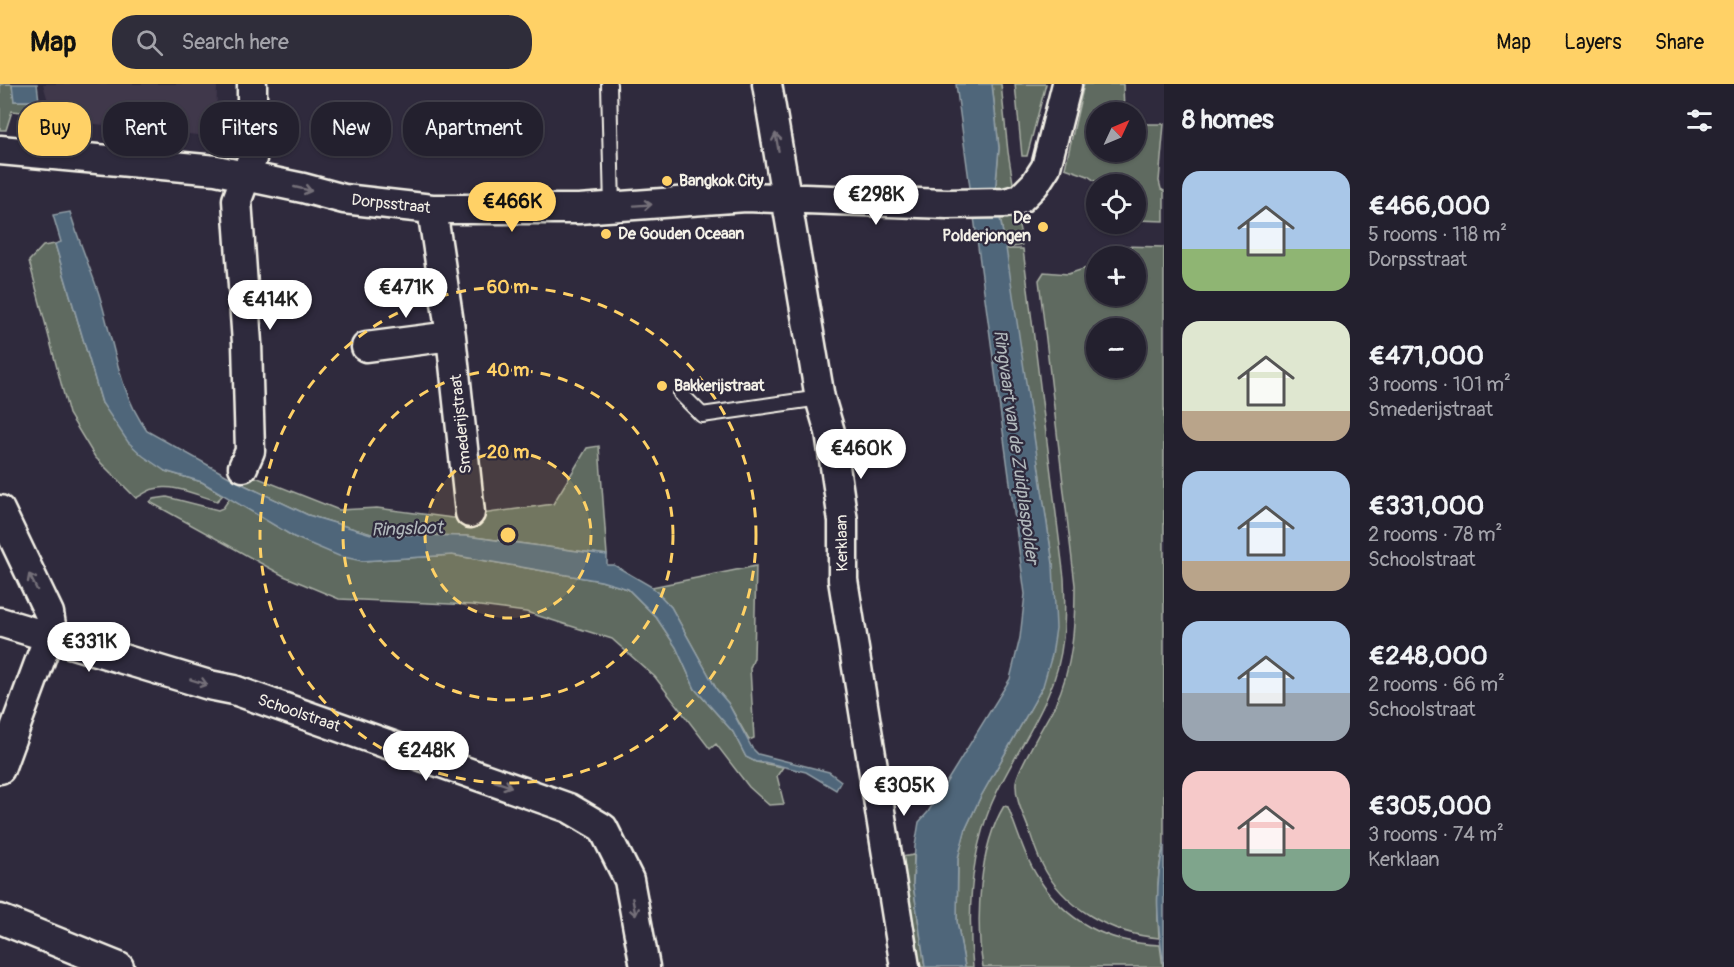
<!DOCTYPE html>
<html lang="en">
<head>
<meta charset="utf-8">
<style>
	body { margin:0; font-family:Pangolin,sans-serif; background:#2f2d3a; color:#f1f3f6; height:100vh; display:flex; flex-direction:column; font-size:22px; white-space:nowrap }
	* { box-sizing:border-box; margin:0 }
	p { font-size:20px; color:#a3a3aa }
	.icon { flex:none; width:33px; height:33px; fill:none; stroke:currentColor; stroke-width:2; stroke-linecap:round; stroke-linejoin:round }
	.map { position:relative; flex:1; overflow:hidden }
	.drawer { display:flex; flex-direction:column; background:#23202e; width:570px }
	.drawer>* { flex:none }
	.guide { position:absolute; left:18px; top:18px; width:570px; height:54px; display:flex; gap:12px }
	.needle { width:39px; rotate:46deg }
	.fabs { position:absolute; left:1086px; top:18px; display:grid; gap:12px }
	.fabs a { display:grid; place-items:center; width:60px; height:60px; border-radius:50%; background:#23202e; box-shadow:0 2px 4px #0004,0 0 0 2px #403e4a; font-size:30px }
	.price { position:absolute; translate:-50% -51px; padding:0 14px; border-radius:21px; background:#fff; color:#222; font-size:20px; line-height:39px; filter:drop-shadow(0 2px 3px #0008) }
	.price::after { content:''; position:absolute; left:50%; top:36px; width:18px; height:14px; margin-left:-9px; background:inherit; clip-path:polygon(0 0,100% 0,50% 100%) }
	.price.on { background:#ffd166; color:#111 }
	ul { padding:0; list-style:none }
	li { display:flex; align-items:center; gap:18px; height:150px; padding:0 18px }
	li span { display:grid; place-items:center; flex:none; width:168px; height:120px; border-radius:18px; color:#555 }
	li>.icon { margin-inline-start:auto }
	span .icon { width:72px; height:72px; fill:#fffc; stroke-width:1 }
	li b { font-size:26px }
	h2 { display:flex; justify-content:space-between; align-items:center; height:72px; padding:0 18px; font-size:26px }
	.pill { padding:0 21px; border-radius:24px; background:#23202e; box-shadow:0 2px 4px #0004,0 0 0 2px #403e4a; font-size:21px; line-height:54px }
	.pill.on { background:#ffd166; color:#111 }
	header { display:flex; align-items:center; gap:36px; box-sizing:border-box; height:84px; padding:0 30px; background:#ffd166; color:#111 }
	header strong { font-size:28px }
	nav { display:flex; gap:33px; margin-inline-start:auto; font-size:21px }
	.search { width:420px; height:54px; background:#2f2d3a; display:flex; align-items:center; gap:15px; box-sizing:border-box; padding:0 21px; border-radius:24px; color:#a3a3aa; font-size:22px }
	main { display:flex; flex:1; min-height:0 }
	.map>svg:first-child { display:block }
	.built { fill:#40374c }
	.green { fill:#5e6b60; stroke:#a9aea4; stroke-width:1.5; fill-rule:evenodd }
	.water { fill:#4f667a; stroke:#919ea6; stroke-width:1.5 }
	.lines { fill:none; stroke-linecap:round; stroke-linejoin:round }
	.lane-casing { stroke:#f4f1e8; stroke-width:18 }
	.street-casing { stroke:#f4f1e8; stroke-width:33 }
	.lane { stroke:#2f2a3d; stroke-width:14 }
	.street { stroke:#2f2a3d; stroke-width:28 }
	.oneway { stroke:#747079 }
	.ring { fill:none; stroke:#ffd166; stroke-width:3; stroke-dasharray:10 8 }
	.poi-dot { fill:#ffd166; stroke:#2f2a3d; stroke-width:2 }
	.labels { text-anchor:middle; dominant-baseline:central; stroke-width:4.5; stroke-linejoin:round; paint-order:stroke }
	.poi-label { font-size:16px; font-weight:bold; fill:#f4f1e8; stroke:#2f2a3d; text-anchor:start }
	.street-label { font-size:16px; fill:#f4f1e8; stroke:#2f2a3d }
	.water-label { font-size:18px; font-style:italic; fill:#b2b9bc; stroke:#2f2a3d }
	.centre { fill:#ffd166; stroke:#2f2a3d; stroke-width:3 }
	.ring-label { font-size:18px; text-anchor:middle; font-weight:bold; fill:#ffd166; stroke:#2f2a3d; stroke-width:4.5; stroke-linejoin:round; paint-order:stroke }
</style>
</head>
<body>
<header>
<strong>Map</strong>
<div class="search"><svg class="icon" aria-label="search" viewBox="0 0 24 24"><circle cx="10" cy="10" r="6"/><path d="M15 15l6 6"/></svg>Search here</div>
<nav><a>Map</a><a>Layers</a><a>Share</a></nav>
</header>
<main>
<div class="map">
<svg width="1164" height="883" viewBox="0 0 1164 883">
	<rect width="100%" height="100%" fill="#2f2a3d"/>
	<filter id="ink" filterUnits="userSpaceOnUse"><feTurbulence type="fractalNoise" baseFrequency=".0167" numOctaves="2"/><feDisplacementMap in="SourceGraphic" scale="12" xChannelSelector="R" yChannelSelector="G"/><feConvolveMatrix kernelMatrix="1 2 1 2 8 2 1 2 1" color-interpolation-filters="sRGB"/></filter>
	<g filter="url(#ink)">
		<path class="built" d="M43 0H217L216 53 86 39 62 26 52 31Z"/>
		<path class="green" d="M0 0H12L14 17H39L52 31 12 27 6 46H0Z
			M992 0H1001L1008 68 1014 105 995 110 999 64Z
			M1015 0H1046L1027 72H1022Z
			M1084 0H1123L1124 28H1096V68H1136V40H1164L1159 97 1161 105 1164 107V137L1136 136V100H1099L1088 92 1065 84Z
			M1000 131C1022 136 1019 141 1022 161L1008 164V165H1023L1064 494C1066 533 1065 574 1048 611 1032 649 1007 683 991 721 970 773 967 827 973 883H965L957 837 958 774 966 744 980 714 1043 602 1053 480Z
			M55 160 102 319 165 387 202 398 223 411 217 417C199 412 173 399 154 405 148 406 142 411 136 414L95 373 69 330 29 177 43 162Z
			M1120 162 1164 163V761C1156 792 1157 822 1159 854 1112 850 1063 824 1042 780 1036 769 1033 757 1029 746 1023 730 1015 715 1016 698 1017 685 1047 636 1055 621 1073 583 1075 543 1075 501L1039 196 1044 188 1068 190 1096 181V212H1136V172H1107ZM1096 244H1136V284H1096Z
			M599 362 607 471 466 452 371 450 308 431 240 399 242 392 248 390 339 426 377 424 453 434 553 420 587 364Z
			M167 413 218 426 223 424 230 414 294 453 362 477 452 471 601 497 628 505 656 533 676 563 695 605 733 648 746 673 756 678 783 683 777 692 784 720 769 721 749 703 716 660 710 665 655 593 612 555 526 528 472 521 339 515 284 492 150 418 153 415Z
			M756 482 754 574 750 584 754 654 749 656 728 619 717 606 671 523 652 503Z
			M1004 722 1008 723C1017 746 1025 774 1039 795 1067 839 1109 859 1160 861L1163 883H983C975 836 979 763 1004 722Z
			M914 771 913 800 925 883H918L895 774Z"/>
		<path class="water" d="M12 0H37L39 17H14Z
			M956 0H992L999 64 995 110 1006 164 1053 480 1056 544 1052 571 1043 602 980 714 966 744 958 774 957 837 965 883H925L913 800 915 762 919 738 928 728 1010 595 1020 554 1025 510Z
			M70 128C78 155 89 181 98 207 113 253 118 307 147 347L240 399 308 431 371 450 466 452 607 471V481H614L652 503 671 523 717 606 728 619 752 664 758 670 829 688 841 697 836 706 806 688 764 678H756L746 673 733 648 695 605 676 563 656 533 628 505 601 497 452 471 362 477 339 472 294 453 202 398 165 387 143 372 128 358 102 319 55 160 61 158 53 131Z
			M1164 761V882C1157 841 1154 802 1164 761Z"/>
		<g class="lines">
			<defs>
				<path id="lane" d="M609 0 612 124
					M681 310 702 331 820 314"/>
				<path id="street" d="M767 0 820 314 830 348 843 437V496L905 883
					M0 66 216 86 303 104 344 115 432 125H579L746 113 947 120 1005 119 1020 115 1035 100 1046 83 1067 0
					M432 125 451 252 470 429
					M366 263 451 252
					M243 383 250 367 247 259 237 116 252 75V0
					M0 426 49 529 51 541 49 552 0 685
					M0 538 209 601 234 606 569 724 603 744 629 796 645 883
					M0 835 119 883"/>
			</defs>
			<use href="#lane" class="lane-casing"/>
			<use href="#street" class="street-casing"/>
			<use href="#lane" class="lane"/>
			<use href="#street" class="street"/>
		</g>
		<defs><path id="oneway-shaft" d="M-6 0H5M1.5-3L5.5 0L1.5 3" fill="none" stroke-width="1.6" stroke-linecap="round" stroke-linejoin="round" transform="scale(1.5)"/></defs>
		<g class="oneway">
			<use href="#oneway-shaft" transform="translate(777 58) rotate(-100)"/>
			<use href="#oneway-shaft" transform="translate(303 105) rotate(13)"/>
			<use href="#oneway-shaft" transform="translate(643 121) rotate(-4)"/>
			<use href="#oneway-shaft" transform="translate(33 498) rotate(-117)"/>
			<use href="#oneway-shaft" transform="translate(199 598) rotate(17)"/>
			<use href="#oneway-shaft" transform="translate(503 700) rotate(19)"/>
			<use href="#oneway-shaft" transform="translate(634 823) rotate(79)"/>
		</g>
	</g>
	<circle cx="508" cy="451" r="83" fill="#ffd166" fill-opacity=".12"/>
	<g class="ring">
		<circle cx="508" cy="451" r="83"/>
		<circle cx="508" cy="451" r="165"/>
		<circle cx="508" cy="451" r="248"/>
	</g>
	<g class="poi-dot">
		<circle cx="667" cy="97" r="6"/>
		<circle cx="1043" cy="143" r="6"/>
		<circle cx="606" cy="150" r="6"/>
		<circle cx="662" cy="302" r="6"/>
	</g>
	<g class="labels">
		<g class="poi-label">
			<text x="679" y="97">Bangkok City</text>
			<text x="1031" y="134" text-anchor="end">De<tspan x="1031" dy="18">Polderjongen</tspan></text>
			<text x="618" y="150">De Gouden Oceaan</text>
			<text x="674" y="302">Bakkerijstraat</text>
		</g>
		<g class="street-label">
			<text transform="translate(391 120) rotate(6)">Dorpsstraat</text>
			<text transform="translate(461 340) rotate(-96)">Smederijstraat</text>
			<text transform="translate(842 459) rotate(-91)">Kerklaan</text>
			<text transform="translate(299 629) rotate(19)">Schoolstraat</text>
		</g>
		<g class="water-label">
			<text transform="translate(1016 363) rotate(82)">Ringvaart van de Zuidplaspolder</text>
			<text transform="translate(407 445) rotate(-2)">Ringsloot</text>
		</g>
	</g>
	<circle cx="508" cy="451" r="9" class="centre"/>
	<g class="ring-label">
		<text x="508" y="209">60 m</text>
		<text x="508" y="292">40 m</text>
		<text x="508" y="374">20 m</text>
	</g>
</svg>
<div class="fabs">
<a><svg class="needle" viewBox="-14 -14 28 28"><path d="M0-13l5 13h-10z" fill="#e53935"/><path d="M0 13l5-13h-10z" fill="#a3a3aa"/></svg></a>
<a><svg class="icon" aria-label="locate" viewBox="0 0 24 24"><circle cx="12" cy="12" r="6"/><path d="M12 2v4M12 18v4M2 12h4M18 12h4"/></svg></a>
<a>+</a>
<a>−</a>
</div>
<b class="price" style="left:876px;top:142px">€298K</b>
<b class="price on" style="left:512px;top:149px">€466K</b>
<b class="price" style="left:406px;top:235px">€471K</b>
<b class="price" style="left:270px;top:247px">€414K</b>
<b class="price" style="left:861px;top:396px">€460K</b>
<b class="price" style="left:89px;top:589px">€331K</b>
<b class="price" style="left:426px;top:698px">€248K</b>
<b class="price" style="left:904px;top:733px">€305K</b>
<div class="guide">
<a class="pill on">Buy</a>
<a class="pill">Rent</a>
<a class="pill">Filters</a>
<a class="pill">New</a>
<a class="pill">Apartment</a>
</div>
</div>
<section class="drawer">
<h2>8 homes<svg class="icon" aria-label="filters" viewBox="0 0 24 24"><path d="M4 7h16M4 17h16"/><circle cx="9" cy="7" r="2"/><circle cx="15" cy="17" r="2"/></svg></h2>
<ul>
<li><span style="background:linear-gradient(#a9c7e8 65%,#8fb573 0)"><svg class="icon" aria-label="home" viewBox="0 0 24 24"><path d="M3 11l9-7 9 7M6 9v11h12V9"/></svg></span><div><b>€466,000</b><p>5 rooms · 118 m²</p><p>Dorpsstraat</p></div></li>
<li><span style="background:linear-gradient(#dfe7d0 75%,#b9a48a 0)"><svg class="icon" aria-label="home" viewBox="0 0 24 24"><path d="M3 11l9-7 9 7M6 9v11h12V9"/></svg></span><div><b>€471,000</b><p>3 rooms · 101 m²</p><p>Smederijstraat</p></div></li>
<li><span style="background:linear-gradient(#a9c7e8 75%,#b9a48a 0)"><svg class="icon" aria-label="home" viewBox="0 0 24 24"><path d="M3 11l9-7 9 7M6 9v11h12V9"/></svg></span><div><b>€331,000</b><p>2 rooms · 78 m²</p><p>Schoolstraat</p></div></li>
<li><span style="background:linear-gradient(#a9c7e8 60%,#9aa5b1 0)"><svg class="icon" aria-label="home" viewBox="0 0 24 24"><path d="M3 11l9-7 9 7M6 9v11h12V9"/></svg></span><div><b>€248,000</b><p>2 rooms · 66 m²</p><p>Schoolstraat</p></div></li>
<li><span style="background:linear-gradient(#f6c9c9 65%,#7fa58c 0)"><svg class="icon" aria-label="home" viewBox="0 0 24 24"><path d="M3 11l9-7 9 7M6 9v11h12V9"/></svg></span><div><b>€305,000</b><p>3 rooms · 74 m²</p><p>Kerklaan</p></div></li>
</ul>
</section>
</main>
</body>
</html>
